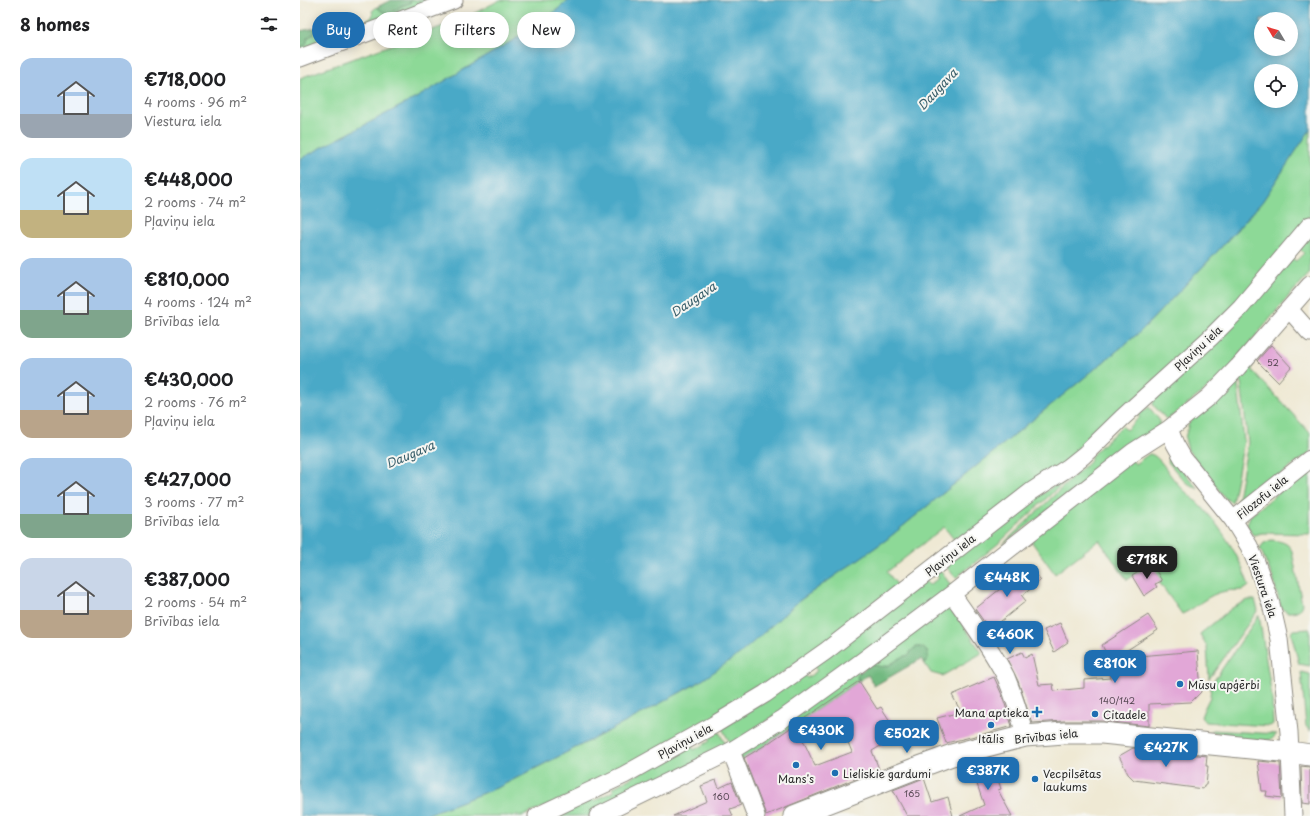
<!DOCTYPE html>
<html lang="en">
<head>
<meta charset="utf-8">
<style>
	body { margin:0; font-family:"Playpen Sans",sans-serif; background:#f2f2f2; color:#202124; height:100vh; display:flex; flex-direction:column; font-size:15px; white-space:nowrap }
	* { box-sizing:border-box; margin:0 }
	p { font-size:13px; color:#757577 }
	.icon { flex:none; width:22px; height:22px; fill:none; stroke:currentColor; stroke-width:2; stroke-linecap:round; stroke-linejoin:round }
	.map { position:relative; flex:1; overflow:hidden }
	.drawer { display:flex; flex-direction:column; background:#fff; width:300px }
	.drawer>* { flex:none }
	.guide { position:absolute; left:12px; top:12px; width:380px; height:36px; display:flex; gap:8px }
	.needle { width:26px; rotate:308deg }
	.fabs { position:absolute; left:954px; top:12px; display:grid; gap:8px }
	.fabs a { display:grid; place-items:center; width:44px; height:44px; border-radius:50%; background:#fff; box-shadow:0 2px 10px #0003; font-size:20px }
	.price { position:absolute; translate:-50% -34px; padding:0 9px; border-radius:8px; background:#1f6fb2; color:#fff; font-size:13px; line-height:26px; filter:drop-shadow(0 1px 2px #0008) }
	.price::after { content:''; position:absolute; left:50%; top:24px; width:12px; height:9px; margin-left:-6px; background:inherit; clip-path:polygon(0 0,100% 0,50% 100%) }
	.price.on { background:#222; color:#fff }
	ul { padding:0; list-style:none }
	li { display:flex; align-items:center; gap:12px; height:100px; padding:0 20px }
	li span { display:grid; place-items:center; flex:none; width:112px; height:80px; border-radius:12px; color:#555 }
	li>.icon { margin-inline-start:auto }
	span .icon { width:48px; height:48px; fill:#fffc; stroke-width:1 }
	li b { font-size:17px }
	h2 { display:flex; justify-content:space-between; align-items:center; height:48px; padding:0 20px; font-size:17px }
	.pill { padding:0 14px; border-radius:18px; background:#fff; box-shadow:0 2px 10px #0003; font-size:14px; line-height:36px }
	.pill.on { background:#1f6fb2; color:#fff }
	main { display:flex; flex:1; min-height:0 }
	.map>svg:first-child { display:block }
	.green { fill:#8dd997; stroke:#5c8261 }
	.forest { fill:#72b980; stroke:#4e7256 }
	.water { fill:#48a9c7; stroke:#3a6a79; fill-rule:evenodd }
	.building { fill:#e2a7d7; fill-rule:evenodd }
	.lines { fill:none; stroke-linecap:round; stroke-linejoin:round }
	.minor-casing { stroke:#8d8a80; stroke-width:19 }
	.major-casing { stroke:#8d8a80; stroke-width:23 }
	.minor { stroke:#fff; stroke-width:17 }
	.major { stroke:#fff; stroke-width:21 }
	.poi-dot { fill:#1f6fb2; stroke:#f6f6f2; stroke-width:1.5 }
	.labels { text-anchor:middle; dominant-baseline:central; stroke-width:4; stroke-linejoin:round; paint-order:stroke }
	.number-label { font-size:9px; fill:#594a56 }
	.street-label { font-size:11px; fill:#2b2b2b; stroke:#f6f6f2 }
	.poi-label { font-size:11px; fill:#2b2b2b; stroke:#f6f6f2; text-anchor:start }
	.water-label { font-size:12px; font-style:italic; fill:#375d69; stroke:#f6f6f2 }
</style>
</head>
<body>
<main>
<section class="drawer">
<h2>8 homes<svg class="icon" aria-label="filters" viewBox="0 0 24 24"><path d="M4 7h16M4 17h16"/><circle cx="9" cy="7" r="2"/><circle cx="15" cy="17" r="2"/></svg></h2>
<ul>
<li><span style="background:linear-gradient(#a9c7e8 70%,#9aa5b1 0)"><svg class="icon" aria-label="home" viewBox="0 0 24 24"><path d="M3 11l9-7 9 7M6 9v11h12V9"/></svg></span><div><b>€718,000</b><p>4 rooms · 96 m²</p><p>Viestura iela</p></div></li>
<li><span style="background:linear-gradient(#bfe0f5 65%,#c2b280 0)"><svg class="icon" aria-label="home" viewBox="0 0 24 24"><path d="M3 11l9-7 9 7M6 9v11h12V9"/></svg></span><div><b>€448,000</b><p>2 rooms · 74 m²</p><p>Pļaviņu iela</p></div></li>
<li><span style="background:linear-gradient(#a9c7e8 65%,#7fa58c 0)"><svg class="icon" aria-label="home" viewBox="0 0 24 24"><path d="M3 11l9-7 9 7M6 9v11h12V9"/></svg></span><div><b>€810,000</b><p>4 rooms · 124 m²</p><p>Brīvības iela</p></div></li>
<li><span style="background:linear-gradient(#a9c7e8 65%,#b9a48a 0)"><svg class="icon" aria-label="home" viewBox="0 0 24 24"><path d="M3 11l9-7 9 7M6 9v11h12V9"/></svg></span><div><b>€430,000</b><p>2 rooms · 76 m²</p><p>Pļaviņu iela</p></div></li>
<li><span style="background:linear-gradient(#a9c7e8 70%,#7fa58c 0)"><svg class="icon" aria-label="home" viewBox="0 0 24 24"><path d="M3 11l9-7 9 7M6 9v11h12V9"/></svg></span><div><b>€427,000</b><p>3 rooms · 77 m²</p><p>Brīvības iela</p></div></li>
<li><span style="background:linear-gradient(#c9d6e8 65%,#b9a48a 0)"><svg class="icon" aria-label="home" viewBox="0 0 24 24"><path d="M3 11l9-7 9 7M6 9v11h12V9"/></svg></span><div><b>€387,000</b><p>2 rooms · 54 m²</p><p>Brīvības iela</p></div></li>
</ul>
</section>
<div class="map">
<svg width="1010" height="816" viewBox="0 0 1010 816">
	<rect width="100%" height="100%" fill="#f6f6f2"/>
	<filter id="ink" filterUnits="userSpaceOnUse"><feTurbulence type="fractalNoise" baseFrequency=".025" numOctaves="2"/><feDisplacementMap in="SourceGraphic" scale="8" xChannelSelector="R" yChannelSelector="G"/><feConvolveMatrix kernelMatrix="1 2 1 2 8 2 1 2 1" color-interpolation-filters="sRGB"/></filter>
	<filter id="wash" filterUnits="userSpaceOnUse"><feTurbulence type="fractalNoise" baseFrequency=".012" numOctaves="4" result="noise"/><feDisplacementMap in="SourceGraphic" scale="16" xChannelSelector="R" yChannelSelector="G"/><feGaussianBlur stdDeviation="0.9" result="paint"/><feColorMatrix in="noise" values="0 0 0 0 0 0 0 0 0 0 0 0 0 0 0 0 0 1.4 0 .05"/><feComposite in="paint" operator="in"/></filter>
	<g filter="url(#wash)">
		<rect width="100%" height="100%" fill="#efe9d4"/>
		<path class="green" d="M113 0H145L0 55V47L5 46 7 38C12 36 15 33 15 28L55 20 57 23 61 24 71 18 73 15 72 11 77 7 80 10H96C101 4 108 6 113 0Z
			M200 0H269L237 26 116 98 0 159V78L163 19Z
			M1010 130V216L943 297 770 460 657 543 644 527 587 572 599 587 525 644 411 720 276 793 223 816H123L199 787 330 720 401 681 499 601 586 540 840 332 915 254 962 202Z
			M1010 235V273L988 297 922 377 867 420 853 405 854 400 991 258 996 261 1004 253 999 248Z
			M954 358 952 370 1010 433V453L942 503H937L948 443 940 373Z
			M937 377 944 441 932 503 925 498 888 450 885 438 889 423Z
			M849 407 860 421V426L702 545 791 460V456L822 426 826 430 840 417 838 415Z
			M849 454C859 454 869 475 876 482 884 492 894 498 902 507 923 530 940 557 949 586 942 593 934 589 926 591 907 594 897 608 882 614L859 582 857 573 847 571 845 568 827 580 799 540 755 574 729 538 831 459 835 464Z
			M871 456 898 489 885 482 868 462 869 458Z
			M782 465 699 543 657 577H655L645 565Z
			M1010 467V534L962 533 954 535 952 534 947 525 950 516Z
			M971 540C980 541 988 542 992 551L1002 604C1000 612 994 612 987 612L981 608 973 578 960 548 964 543Z
			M640 570 652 587 551 665 431 745 422 728 503 674 507 678 517 671 514 666 625 581 629 585 639 578 635 573Z
			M948 600H955L958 610 909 679 907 647 900 634 932 608Z
			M647 609 652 610 655 613 682 653 642 676 631 673 625 664 627 662 621 647C615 647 612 649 609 655 595 657 588 674 571 663L643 610Z
			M959 615 972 697 973 724 970 726 905 722 901 717 904 709 910 697 911 685Z
			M1010 629V666L999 664 991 633 993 630Z
			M561 667 557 679 559 681 467 744 440 761V754Z
			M1001 672 1010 674V732L1006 726Z
			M912 730 977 734 971 740 949 741 922 733 911 732Z
			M419 732 427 747 291 816H254L292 798 294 801 314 791 312 788 391 746 394 750 410 741 409 738Z"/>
		<path class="forest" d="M91 0H113C109 4 106 4 101 6 99 7 98 9 96 10 90 15 82 13 77 7Z
			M15 28 14 34 7 38C8 44 6 46 0 47V31Z
			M616 647C627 646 632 656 625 664L621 659 574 686 568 675 559 681 557 675 571 663C588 674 595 657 609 655L611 651Z"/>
		<path class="water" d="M269 0H1010V130L962 202 915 254 840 332 586 540 499 601 441 653 401 681 330 720 199 787 123 816H0V159L116 98 237 26ZM961 19H991V49H961ZM961 71H991V101H961Z"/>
		<g id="blocks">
			<path class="building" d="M971 345 991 367 978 382 957 361Z
				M729 566 741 580 722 596 726 601 690 630 675 609Z
				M854 567 862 581 855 584 857 587 844 596 832 576 845 568 847 571Z
				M848 615 858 630 815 658 898 651 901 692 891 702 849 704V726L802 721H764L732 723 718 681 707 659 722 652 725 658 732 654 739 685 753 684 754 691 784 688V680L811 678 810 661 802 645Z
				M760 623 768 642 754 652 744 630Z
				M694 677 702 695 712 726 683 734 646 743 637 718 661 712 652 695Z
				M559 681 577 709 581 707 599 735 572 751 579 769 466 815 444 758 467 744ZM540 723 552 752 515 766 503 740 522 726 525 730Z
				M833 748 907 756 906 766H908L906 785H904L903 789 834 780 828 774 819 756Z
				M691 757 701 789 698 790 712 816H660L684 805 670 763Z
				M958 761 980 763 982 798 966 796 967 791H962Z
				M1001 766 1010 767V804L1002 803Z
				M624 778 632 802 648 797 653 816H607L593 790Z
				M416 780 419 788 432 782 441 805 430 809 433 816H373L407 801 401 786Z"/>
		</g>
	</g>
	<g filter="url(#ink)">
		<use href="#blocks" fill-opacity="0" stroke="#8d8a80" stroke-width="1"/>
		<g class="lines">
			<defs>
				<path id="minor" d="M0 58 154 0
					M989 309 1010 333
					M869 429 875 444 883 458 933 520 949 546 956 562 971 604 979 639 989 732 993 816
					M933 520 1010 459
					M652 594C671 621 691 648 706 677 714 696 720 716 725 736
					M431 751 456 816
					M237 816 324 775 417 723 465 694 526 651 732 491 769 467 784 455 822 418 910 338 941 307 1010 225
					M298 816 431 751 484 718 556 666 652 594 833 452 869 429 909 397 938 367 1010 285"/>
				<path id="major" d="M494 816 614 769 652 755 725 736 764 733H802L990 752 1010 755"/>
			</defs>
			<use href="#minor" class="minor-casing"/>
			<use href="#major" class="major-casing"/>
			<use href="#minor" class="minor"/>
			<use href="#major" class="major"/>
		</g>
	</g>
	<g class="poi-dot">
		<circle cx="880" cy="684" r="4"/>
		<path d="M735 706h4v4h4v4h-4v4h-4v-4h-4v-4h4z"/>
		<circle cx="795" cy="714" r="4"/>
		<circle cx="691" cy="725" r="4"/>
		<circle cx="496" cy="765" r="4"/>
		<circle cx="535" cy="773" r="4"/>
		<circle cx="735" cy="779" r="4"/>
	</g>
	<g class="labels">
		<g class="number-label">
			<text x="973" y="362">52</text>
			<text x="817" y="700">140/142</text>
			<text x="612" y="793">165</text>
			<text x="421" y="796">160</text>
		</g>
		<g class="street-label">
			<text transform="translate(898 348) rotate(-43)">Pļaviņu iela</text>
			<text transform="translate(962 497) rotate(-39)">Filozofu iela</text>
			<text transform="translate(650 555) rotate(-38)">Pļaviņu iela</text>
			<text transform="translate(963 586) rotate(71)">Viestura iela</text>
			<text transform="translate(746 736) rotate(-6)">Brīvības iela</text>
			<text transform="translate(385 741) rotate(-29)">Pļaviņu iela</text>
		</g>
		<g class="poi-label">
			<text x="888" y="684">Mūsu apģērbi</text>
			<text x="729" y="712" text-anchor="end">Mana aptieka</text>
			<text x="803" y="714">Citadele</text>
			<text x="691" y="738" text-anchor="middle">Itālis</text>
			<text x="543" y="773">Lieliskie gardumi</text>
			<text x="743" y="773">Vecpilsētas<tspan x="743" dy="13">laukums</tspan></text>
			<text x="496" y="778" text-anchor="middle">Mans's</text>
		</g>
		<g class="water-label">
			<text transform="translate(637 89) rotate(-47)">Daugava</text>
			<text transform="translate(393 299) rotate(-34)">Daugava</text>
			<text transform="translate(110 454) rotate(-23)">Daugava</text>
		</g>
	</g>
</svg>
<div class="fabs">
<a><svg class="needle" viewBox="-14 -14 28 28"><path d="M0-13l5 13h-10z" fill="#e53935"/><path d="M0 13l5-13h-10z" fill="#757577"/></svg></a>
<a><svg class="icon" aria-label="locate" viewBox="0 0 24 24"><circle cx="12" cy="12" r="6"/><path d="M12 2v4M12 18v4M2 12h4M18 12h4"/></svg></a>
</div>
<b class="price on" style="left:847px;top:580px">€718K</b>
<b class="price" style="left:707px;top:598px">€448K</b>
<b class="price" style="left:710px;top:655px">€460K</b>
<b class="price" style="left:815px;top:684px">€810K</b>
<b class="price" style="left:521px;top:751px">€430K</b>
<b class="price" style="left:607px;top:754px">€502K</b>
<b class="price" style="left:866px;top:768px">€427K</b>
<b class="price" style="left:688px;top:791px">€387K</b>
<div class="guide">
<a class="pill on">Buy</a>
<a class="pill">Rent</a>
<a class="pill">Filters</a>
<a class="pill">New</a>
</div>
</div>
</main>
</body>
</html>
